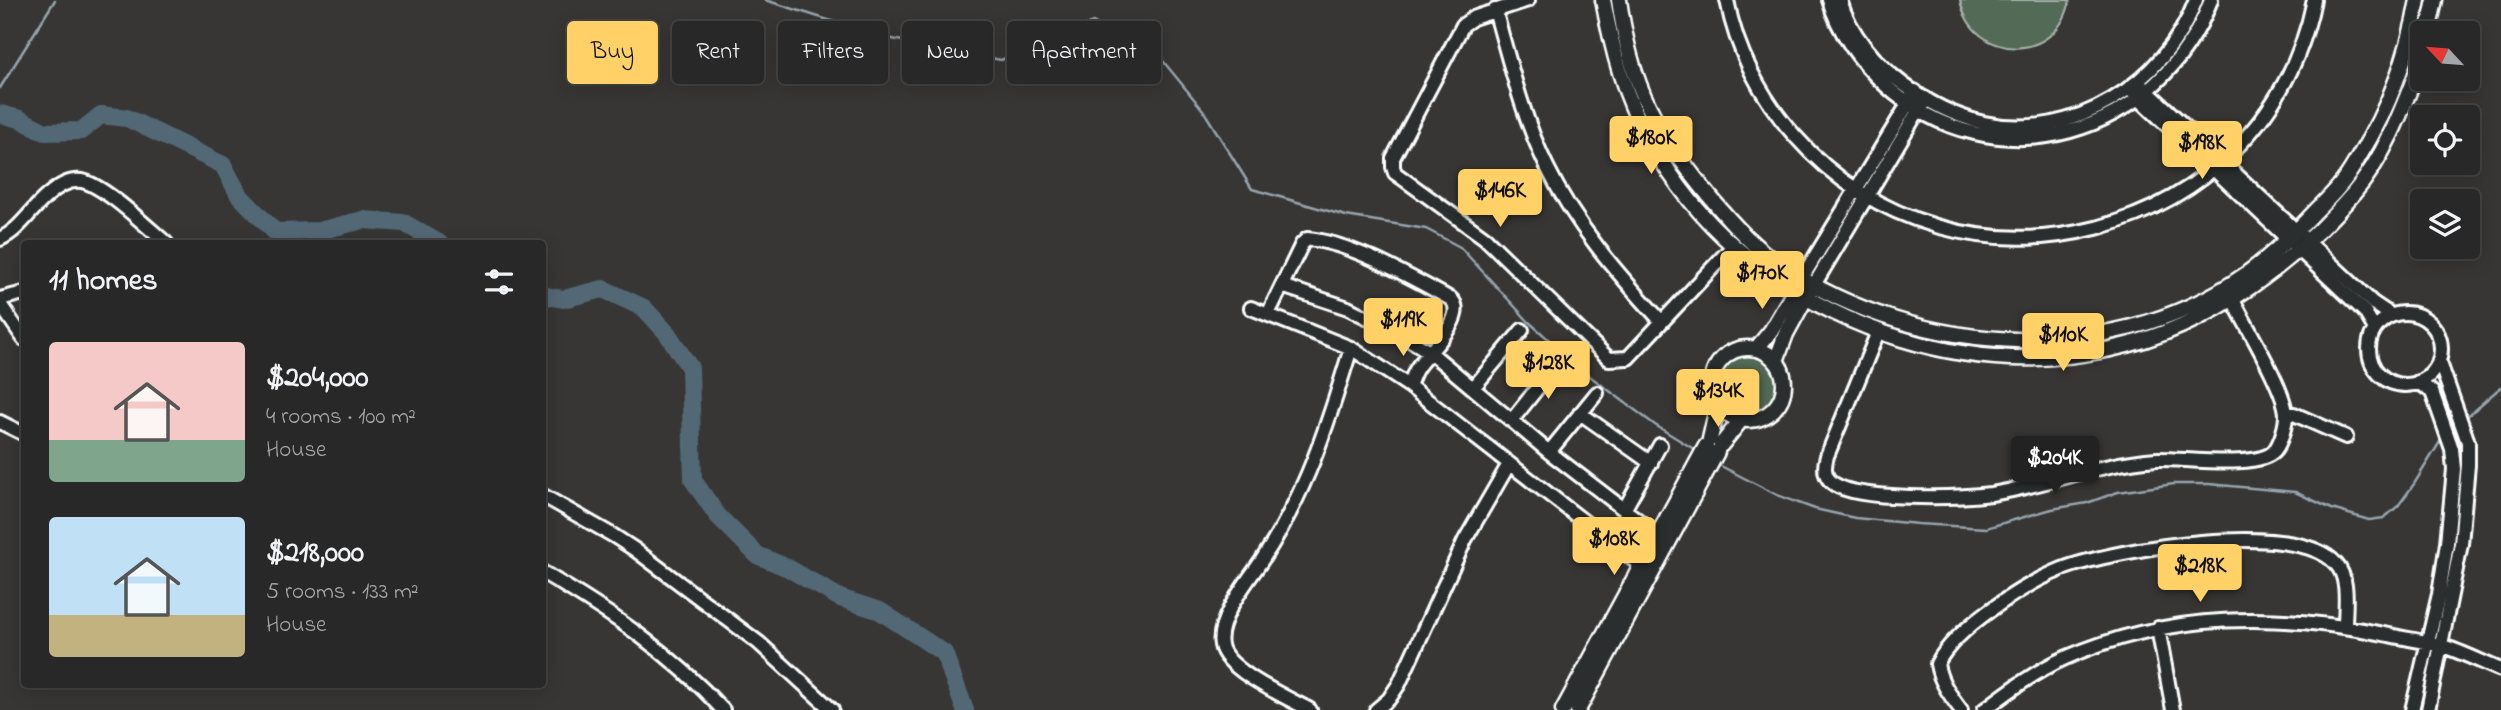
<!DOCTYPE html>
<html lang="en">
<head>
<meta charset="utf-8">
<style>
	body { margin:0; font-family:"Indie Flower",sans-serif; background:#313030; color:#f1f3f6; height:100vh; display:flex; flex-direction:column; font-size:26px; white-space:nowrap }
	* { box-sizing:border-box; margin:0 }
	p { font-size:23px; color:#a5a6a8 }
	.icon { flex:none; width:38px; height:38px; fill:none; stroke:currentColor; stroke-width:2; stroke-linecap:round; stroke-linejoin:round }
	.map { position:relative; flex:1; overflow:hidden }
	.details { position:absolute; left:21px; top:240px; width:525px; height:448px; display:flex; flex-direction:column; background:#292828; border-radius:7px; box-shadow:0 4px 18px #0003,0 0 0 2px #454445 }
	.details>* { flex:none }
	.banner { position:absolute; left:567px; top:21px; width:665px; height:63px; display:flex; gap:14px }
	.needle { width:46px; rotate:296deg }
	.controls { position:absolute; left:2410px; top:21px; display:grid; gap:14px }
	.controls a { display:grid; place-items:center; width:70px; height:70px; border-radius:7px; background:#292828; box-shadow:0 4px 18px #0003,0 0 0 2px #454445; font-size:35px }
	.price { position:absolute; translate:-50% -60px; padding:0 16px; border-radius:7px; background:#ffd166; color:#111; font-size:23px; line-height:46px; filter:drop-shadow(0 2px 4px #0008) }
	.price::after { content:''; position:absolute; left:50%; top:42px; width:21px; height:16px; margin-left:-10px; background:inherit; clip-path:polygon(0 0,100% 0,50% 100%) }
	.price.active { background:#222; color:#fff }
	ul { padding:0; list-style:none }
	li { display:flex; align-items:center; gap:21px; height:175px; padding:0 28px }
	li span { display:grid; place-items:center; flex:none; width:196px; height:140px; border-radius:7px; color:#555 }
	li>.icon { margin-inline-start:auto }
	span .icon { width:84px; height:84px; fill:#fffc; stroke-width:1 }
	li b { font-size:30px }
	h2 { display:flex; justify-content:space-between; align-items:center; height:84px; padding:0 28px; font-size:30px }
	.chip { padding:0 24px; border-radius:7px; background:#292828; box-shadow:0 4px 18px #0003,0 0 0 2px #454445; font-size:24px; line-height:63px }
	.chip.active { background:#ffd166; color:#111 }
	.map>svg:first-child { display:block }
	.green { fill:#526a57; stroke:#a8b4ab; stroke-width:2 }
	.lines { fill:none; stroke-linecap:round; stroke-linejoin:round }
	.stream { stroke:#97a4ac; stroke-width:2.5 }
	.river { stroke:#526775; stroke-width:18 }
	.minor-casing { stroke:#fff; stroke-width:18 }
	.tertiary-casing { stroke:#fff; stroke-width:19 }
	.minor { stroke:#2a2d2e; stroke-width:12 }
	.tertiary { stroke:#2a2d2e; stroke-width:14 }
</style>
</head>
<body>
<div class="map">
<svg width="2501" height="710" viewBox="0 0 2501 710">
	<rect width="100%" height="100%" fill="#373635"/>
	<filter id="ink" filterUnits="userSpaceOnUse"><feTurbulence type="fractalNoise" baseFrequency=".0143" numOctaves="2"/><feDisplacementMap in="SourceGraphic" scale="14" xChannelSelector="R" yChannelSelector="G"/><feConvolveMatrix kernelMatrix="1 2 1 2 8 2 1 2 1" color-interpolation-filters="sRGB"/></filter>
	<g filter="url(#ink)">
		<path class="green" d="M1960 0H2070C2058 64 1973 63 1960 0Z
			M1720 384a28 28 0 1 1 56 0a28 28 0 1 1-56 0Z"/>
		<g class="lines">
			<path class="stream" d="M765 0 882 37 1001 60 1093 22 1163 61 1203 110 1252 189 1346 216 1426 229 1460 247 1529 322 1591 377 1655 425 1697 451
				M0 88 55 0
				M2464 419 2501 387
				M1717 464 1777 495 1815 509 1855 518 1918 524 1986 528 2052 509 2087 503 2118 492 2174 484H2209L2295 492 2332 509 2369 520 2384 518 2398 506 2414 484 2443 437"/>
			<path class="river" d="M0 114 20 119 45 132 81 131 101 115 127 118 223 165 239 195 275 232 319 231 363 220 404 223 439 243
				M542 295 563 299 603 289 644 308 667 333 690 368 693 480 717 515 757 555 788 568 840 598 880 611 944 653 965 710"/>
			<defs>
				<path id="minor" d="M1528 0 1473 18 1463 25 1393 158V167L1395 173 1485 238 1609 359 1628 358 1733 246
					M1727 0C1736 50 1761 98 1795 136 1957 320 2265 242 2314 0
					M1829 0C1838 32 1860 62 1884 84 1994 186 2160 136 2211 0
					M1840 0C1850 34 1875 63 1903 84 1927 102 1954 116 1984 123 2073 142 2165 83 2196 0
					M1495 10C1510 63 1523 118 1547 167 1575 225 1618 274 1661 321
					M2143 87 2373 303 2391 315
					M2134 94 2365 312 2375 329
					M0 239C20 230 31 209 48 195 57 187 70 179 82 181 104 185 148 228 166 243
					M1802 278 1908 104
					M1814 285 1918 111
					M1282 286 1348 308 1402 335 1431 353 1549 452 1643 524
					M0 299 24 293
					M0 304 24 339
					M1251 308 1351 348 1409 386 1648 571
					M1271 308 1302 244 1307 239C1350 242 1412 278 1451 299 1469 315 1429 352 1419 365 1414 371 1412 379 1409 386
					M2369 349a36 36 0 1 1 72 0a36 36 0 1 1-72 0Z
					M1878 332 1827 456C1824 466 1823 477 1834 484 1859 501 1959 498 1991 494 2047 485 2100 463 2157 459 2183 458 2260 470 2275 450 2281 442 2286 425 2286 415 2286 391 2245 324 2233 300
					M1473 388 1522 330
					M1580 413 1651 463
					M2286 414H2294L2346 437
					M1512 420 1559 361
					M0 422 24 434
					M1549 452 1597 393
					M542 495 614 536 634 549 759 643 832 710
					M1624 510 1660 445
					M542 572C611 613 669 651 723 710
					M2158 628 2173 710
					M1310 710C1288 698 1225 670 1221 645 1216 619 1248 581 1262 560 1306 494 1328 424 1351 348
					M1376 710 1389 699 1399 684 1465 540 1509 464
					M1961 710C1950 695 1940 682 1937 664 1955 628 2025 584 2062 569 2114 549 2297 518 2336 564 2350 579 2345 607 2345 626
					M1984 710C2009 691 2036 671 2065 658 2170 612 2278 612 2389 635 2406 639 2425 641 2442 646 2462 652 2481 662 2501 670
					M2412 710 2439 594 2447 543 2454 469 2452 449 2432 392 2418 382
					M2428 710 2461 544 2468 465V442L2439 360"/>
				<path id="tertiary" d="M1603 0C1612 48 1624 98 1649 140 1671 178 1701 218 1735 247 1830 329 1964 374 2089 353 2194 337 2285 273 2353 194 2386 156 2404 105 2422 58
					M1619 0C1623 28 1629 57 1639 84 1652 120 1678 157 1702 187 1721 211 1744 238 1769 257 1904 355 2105 373 2245 275 2269 258 2289 239 2310 217 2320 206 2332 196 2341 184 2349 175 2354 165 2360 155 2390 106 2408 56 2418 0
					M2428 33 2435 0
					M1908 104 1915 92
					M1918 111 1925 99
					M1712 384a36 36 0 1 1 72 0a36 36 0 1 1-72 0Z
					M1756 349 1771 331 1798 285
					M1776 361 1786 334 1810 290
					M1710 439 1718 404
					M1721 445 1741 420
					M1563 710 1706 446
					M1578 710 1717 452"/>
			</defs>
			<use href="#minor" class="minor-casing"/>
			<use href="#tertiary" class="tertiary-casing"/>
			<use href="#minor" class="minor"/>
			<use href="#tertiary" class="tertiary"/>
		</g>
	</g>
</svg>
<div class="controls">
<a><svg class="needle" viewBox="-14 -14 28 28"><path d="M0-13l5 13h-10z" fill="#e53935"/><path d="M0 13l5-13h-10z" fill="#a5a6a8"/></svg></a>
<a><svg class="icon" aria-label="locate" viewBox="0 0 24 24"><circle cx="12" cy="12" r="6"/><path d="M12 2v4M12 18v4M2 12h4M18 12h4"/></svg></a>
<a><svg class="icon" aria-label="layers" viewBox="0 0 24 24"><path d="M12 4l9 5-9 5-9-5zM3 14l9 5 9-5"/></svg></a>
</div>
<b class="price" style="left:1651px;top:176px">$180K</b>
<b class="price" style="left:2202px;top:181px">$198K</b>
<b class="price" style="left:1500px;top:229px">$146K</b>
<b class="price" style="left:1762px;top:311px">$170K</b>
<b class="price" style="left:1403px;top:358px">$119K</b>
<b class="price" style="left:2063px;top:373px">$110K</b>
<b class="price" style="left:1548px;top:401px">$128K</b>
<b class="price" style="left:1718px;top:429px">$134K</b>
<b class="price active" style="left:2055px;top:496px">$204K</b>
<b class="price" style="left:1614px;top:577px">$108K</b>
<b class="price" style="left:2200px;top:604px">$218K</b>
<div class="banner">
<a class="chip active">Buy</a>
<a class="chip">Rent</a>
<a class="chip">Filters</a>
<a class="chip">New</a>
<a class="chip">Apartment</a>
</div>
<section class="details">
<h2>11 homes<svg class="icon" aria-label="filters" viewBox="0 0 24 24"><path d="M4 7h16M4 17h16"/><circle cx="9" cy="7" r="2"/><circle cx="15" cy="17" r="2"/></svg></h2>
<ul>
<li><span style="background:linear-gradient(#f6c9c9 70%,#7fa58c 0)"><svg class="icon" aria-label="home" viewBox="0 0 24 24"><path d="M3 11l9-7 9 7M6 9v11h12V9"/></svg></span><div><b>$204,000</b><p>4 rooms · 100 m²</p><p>House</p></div></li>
<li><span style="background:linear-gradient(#bfe0f5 70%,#c2b280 0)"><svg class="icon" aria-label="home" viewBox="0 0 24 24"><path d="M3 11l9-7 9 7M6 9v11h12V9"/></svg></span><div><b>$218,000</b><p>5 rooms · 133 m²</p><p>House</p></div></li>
</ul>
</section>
</div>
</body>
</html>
